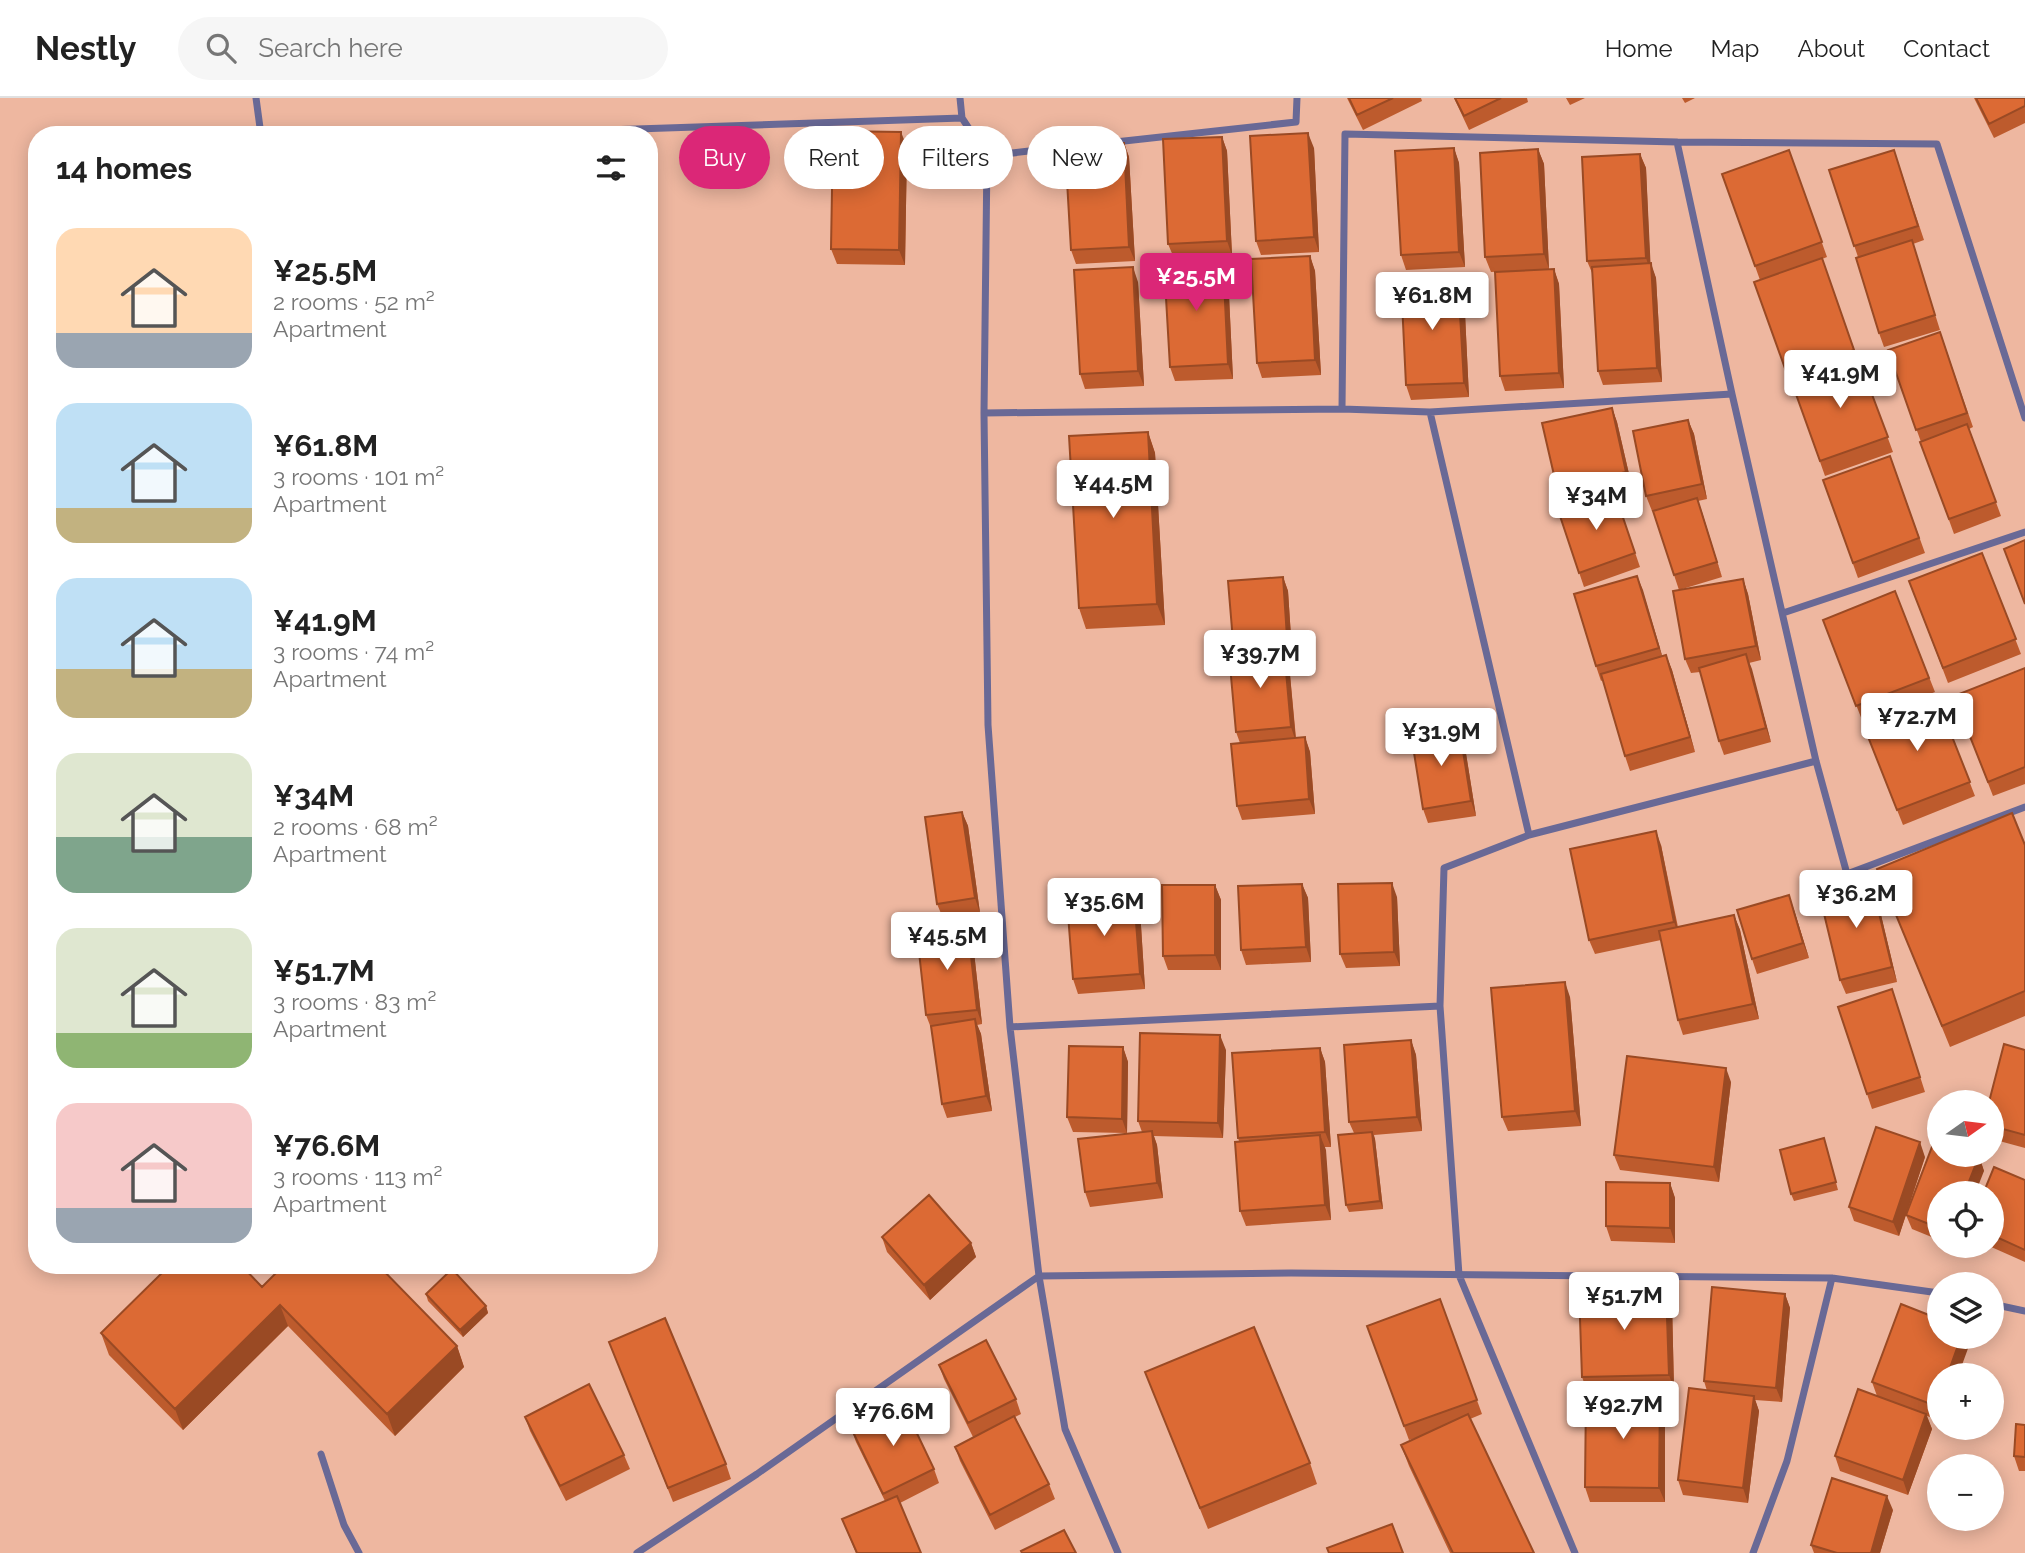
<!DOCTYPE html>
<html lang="en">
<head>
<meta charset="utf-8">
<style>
	body { margin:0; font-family:Raleway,sans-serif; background:#f6f6f6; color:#222; height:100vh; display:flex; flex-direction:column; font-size:26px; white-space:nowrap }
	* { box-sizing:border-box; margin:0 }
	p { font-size:23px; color:#767676 }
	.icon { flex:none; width:38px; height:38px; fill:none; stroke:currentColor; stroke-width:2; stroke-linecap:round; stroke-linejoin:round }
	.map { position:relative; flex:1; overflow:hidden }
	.side { position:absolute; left:28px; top:28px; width:630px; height:1148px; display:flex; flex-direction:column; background:#fff; border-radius:28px; box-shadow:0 4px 18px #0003 }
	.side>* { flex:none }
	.hud { position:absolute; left:679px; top:28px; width:665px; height:63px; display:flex; gap:14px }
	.needle { width:46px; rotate:76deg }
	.fabs { position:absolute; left:1927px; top:992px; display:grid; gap:14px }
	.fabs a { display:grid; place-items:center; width:77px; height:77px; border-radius:50%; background:#fff; box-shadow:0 4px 18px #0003; font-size:35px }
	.price { position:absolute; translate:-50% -60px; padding:0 16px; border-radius:7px; background:#fff; color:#222; font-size:23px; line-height:46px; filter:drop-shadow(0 2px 4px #0008) }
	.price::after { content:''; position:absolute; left:50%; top:42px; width:21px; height:16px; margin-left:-10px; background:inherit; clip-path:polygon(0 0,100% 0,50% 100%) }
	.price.on { background:#db2777; color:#fff }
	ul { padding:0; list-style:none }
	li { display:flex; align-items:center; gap:21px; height:175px; padding:0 28px }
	li span { display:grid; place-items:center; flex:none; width:196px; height:140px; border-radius:21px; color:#555 }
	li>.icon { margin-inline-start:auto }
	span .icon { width:84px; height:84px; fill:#fffc; stroke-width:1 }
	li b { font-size:30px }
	h2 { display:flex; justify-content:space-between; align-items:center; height:84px; padding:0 28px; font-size:30px }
	.chip { padding:0 24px; border-radius:32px; background:#fff; box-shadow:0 4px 18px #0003; font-size:24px; line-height:63px }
	.chip.on { background:#db2777; color:#fff }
	header { display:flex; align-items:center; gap:42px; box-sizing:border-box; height:98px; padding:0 35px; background:#fff; border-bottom:2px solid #e0e0e0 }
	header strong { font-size:33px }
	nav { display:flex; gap:38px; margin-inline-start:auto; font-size:24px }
	.search { width:490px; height:63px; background:#f6f6f6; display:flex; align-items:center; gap:18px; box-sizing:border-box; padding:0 24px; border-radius:38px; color:#767676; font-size:26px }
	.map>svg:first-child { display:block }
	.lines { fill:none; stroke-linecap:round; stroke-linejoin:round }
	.minor { stroke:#696996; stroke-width:7 }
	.wall { fill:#bd5b2d }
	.shaded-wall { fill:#9a4a24 }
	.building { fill:#dc6a34; stroke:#9a4a24; stroke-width:2 }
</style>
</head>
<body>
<header>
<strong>Nestly</strong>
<div class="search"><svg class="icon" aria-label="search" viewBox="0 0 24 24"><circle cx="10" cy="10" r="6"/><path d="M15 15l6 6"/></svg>Search here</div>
<nav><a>Home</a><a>Map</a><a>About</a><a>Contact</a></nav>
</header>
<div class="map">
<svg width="2025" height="1455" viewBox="0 0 2025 1455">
	<rect width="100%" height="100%" fill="#eeb7a0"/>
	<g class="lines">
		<path class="minor" d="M256 0 261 37
			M960 0 962 20 987 58 984 315 988 627 1010 929 1039 1178 1065 1331 1118 1455
			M455 37 962 20
			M1677 44 1732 296 1816 663 1847 776 2025 709
			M1088 47 1296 24 1297 0
			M987 58 1072 48
			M1342 311 1345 36 1677 44 1937 46 2025 320
			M1430 314 1529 737
			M984 315 1342 311 1430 314 1732 296
			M1783 515 2025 434
			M1010 929 1440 908
			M1992 1206 2025 1213
			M321 1356 344 1427 359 1455
			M637 1455 757 1376 1039 1178 1291 1175 1832 1180 1939 1195
			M1575 1455 1459 1177 1440 908 1444 770 1529 737 1816 663
			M1753 1455 1787 1363 1832 1180"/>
	</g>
	<path class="wall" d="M1347 0H1421L1422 3 1363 32Z
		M1454 0H1527L1528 4 1469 32Z
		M1566 0H1585L1570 7Z
		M1682 0H1695L1685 5Z
		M1974 0H2025V25L1994 40Z
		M1222 39 1227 53 1232 157 1174 160 1168 146Z
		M1124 45 1129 59 1135 163 1076 166 1071 152Z
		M907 49 905 167 837 166 831 151Z
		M1314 50 1319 154 1261 157 1256 143Z
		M1454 50 1459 65 1465 169 1406 172 1401 157Z
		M1538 51 1544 66 1549 171 1491 174 1485 159Z
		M1789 52 1827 159 1822 161 1858 262H1859L1893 354 1825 378 1794 290 1792 291 1754 184 1760 182 1722 76Z
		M1894 52 1924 142 1913 146 1940 232 1884 249 1879 235 1858 159 1829 72Z
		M1640 56 1646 70 1650 165 1656 180 1662 284 1603 287 1598 273 1593 177 1587 163Z
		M1310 158 1315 173 1321 277 1262 280 1257 265Z
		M1223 162 1228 177 1233 281 1175 283 1170 269Z
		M1554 171 1559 186 1564 290 1505 293 1500 278Z
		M1458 181 1464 195 1469 299 1411 302 1406 287Z
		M1138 184 1144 288 1085 291 1080 276Z
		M1940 234 1973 329 1969 331 2001 418 1954 436 1888 252Z
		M1612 310 1617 324 1632 389 1614 393 1640 469 1584 489 1558 412 1614 393 1562 405 1557 390Z
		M1688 322 1694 336 1707 401 1698 403 1722 479 1679 492 1674 477 1663 410 1652 413 1646 398Z
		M1148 334 1155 355 1165 527 1086 531 1079 510Z
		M1890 358 1925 455 1858 480 1823 382Z
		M1982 455 2021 556 1948 585 1909 483Z
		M1637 478 1662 558 1666 557 1672 572 1695 654 1630 673 1625 658 1603 582 1601 583 1596 568Z
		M1283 479 1288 493 1292 554H1285L1289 566 1296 640 1305 639 1310 654 1315 716 1242 722 1237 708 1240 645 1236 634 1237 555 1233 543Z
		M1743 481 1748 496 1761 562 1749 565 1771 644 1724 657 1719 643 1700 574 1691 575 1685 561Z
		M1895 493 1935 594 1862 622 1823 522Z
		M2025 570V686L1993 698 1954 598Z
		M1936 598 1975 698 1903 727 1863 626Z
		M1459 628 1464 643 1476 718 1428 725 1423 711Z
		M962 714 968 728 980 815 943 820 937 806Z
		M1661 747 1678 829 1734 817 1740 832 1759 921 1683 937 1678 922 1661 842 1595 856 1589 842Z
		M2025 747V918L1950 949 1877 771Z
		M1302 786 1308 800 1311 864 1246 867 1241 852Z
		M1215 787 1221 802V872H1168L1163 858Z
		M1876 796 1897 884 1846 896 1840 882Z
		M1397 799 1400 868 1346 870 1340 856Z
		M1140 812 1145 891 1078 896 1073 881Z
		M1794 812 1809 860 1757 876 1752 861Z
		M973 845 982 926 977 927 981 936 992 1013 947 1020 942 1006 931 930 926 917Z
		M1892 891 1925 994 1872 1011 1867 996Z
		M1570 899 1581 1028 1508 1033 1502 1019Z
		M1411 942 1416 957 1422 1033 1374 1037 1375 1041 1383 1111 1349 1114 1346 1107 1354 1035 1349 1024Z
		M1123 949 1128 964 1127 1035 1073 1034 1067 1019Z
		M1320 950 1325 964 1331 1049H1325L1331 1122 1246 1128 1240 1113 1239 1043 1238 1040Z
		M1226 952 1223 1040 1154 1038 1157 1047 1163 1100 1090 1109 1085 1094 1142 1034 1138 1023Z
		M2025 952V1050L1992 1041V1004Z
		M1731 984 1719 1084 1620 1072 1614 1057Z
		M1824 1040 1838 1092 1794 1103 1791 1096Z
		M1979 1058 1984 1073 1939 1096V1142L1912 1131 1906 1117Z
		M1925 1059 1899 1138 1854 1123 1849 1109Z
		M2025 1082V1164L1989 1148H1992V1096Z
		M1670 1085 1675 1100V1145L1611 1143 1606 1128Z
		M882 1139 971 1145 976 1159 930 1202 887 1154Z
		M262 1189 457 1248 464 1269 395 1338 288 1228 183 1332 109 1257 101 1235Z
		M426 1196 486 1208 488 1215 463 1239 428 1203Z
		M1785 1196 1790 1210 1782 1304 1755 1302 1759 1313 1748 1405 1683 1397 1678 1382 1707 1293 1704 1283Z
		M1440 1201 1482 1316 1470 1321 1534 1455H1450L1409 1368 1401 1347 1419 1339 1409 1342 1367 1228Z
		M1672 1205 1674 1291 1587 1293 1582 1279Z
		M609 1244 726 1366 731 1381 673 1404Z
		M1970 1245 1939 1278V1322L1927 1318 1932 1331 1908 1397 1840 1373 1835 1358 1877 1298 1872 1284Z
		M939 1267 1016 1301 1021 1316 1015 1319 1049 1386 1055 1401 995 1432 960 1363 955 1349 973 1339 944 1281Z
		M1145 1274 1310 1365 1317 1386 1208 1431Z
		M1665 1311V1404H1590L1585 1389Z
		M525 1319 624 1357 630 1371 566 1403 530 1333Z
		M2025 1327V1373H2019L2014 1358Z
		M851 1330 934 1371 939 1385 900 1405 921 1455H856L842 1421 885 1403 856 1344Z
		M1893 1412 1880 1455H1814L1811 1447Z"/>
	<path class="shaded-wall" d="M901 34 907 49 905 167 899 152Z
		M1308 35 1314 50 1319 154 1314 139Z
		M1222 39 1227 53 1232 157 1227 143Z
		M1124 45 1129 59 1135 163 1129 149Z
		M1454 50 1459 65 1465 169 1459 154Z
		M1538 51 1544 66 1549 171 1544 156Z
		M1640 56 1646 70 1651 175 1646 160Z
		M1310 158 1315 173 1321 277 1315 262Z
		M1223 162 1228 177 1233 281 1228 266Z
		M1651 165 1656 180 1662 284 1657 270Z
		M1133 169 1138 184 1144 288 1138 273Z
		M1554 171 1559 186 1564 290 1559 275Z
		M1458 181 1464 195 1469 299 1464 285Z
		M1612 310 1617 324 1632 389 1626 374Z
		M1688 322 1694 336 1707 401 1702 386Z
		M1148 334 1155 355 1165 527 1157 506Z
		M1697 400 1702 414 1722 479 1717 464Z
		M1637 478 1643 492 1664 564 1659 550Z
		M1283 479 1288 493 1292 554 1287 539Z
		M1743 481 1748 496 1761 562 1756 548Z
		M1284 551 1289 566 1296 644 1291 629Z
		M1746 556 1752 571 1771 644 1766 630Z
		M1666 557 1672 572 1695 654 1690 639Z
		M1459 628 1464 643 1476 718 1471 703Z
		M1305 639 1310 654 1315 716 1309 701Z
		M962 714 968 728 980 815 975 800Z
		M1656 733 1661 747 1679 838 1674 824Z
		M1871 782 1876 796 1897 884 1892 869Z
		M1392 785 1397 799 1400 868 1394 854Z
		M1302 786 1308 800 1311 864 1306 849Z
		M1215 787 1221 802V872L1215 857Z
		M1789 797 1794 812 1809 860 1803 845Z
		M1134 798 1140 812 1145 891 1140 876Z
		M1734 817 1740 832 1759 921 1753 906Z
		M968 831 973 845 982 926 977 912Z
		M1565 884 1570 899 1581 1028 1575 1013Z
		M975 921 981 936 992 1013 986 998Z
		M1220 937 1226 952 1223 1040 1218 1025Z
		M1411 942 1416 957 1422 1033 1417 1019Z
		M1123 949 1128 964 1127 1035 1122 1021Z
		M1320 950 1325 964 1331 1049 1325 1034Z
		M1726 970 1731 984 1719 1084 1714 1069Z
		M1152 1033 1157 1047 1163 1100 1157 1085Z
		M1372 1034 1375 1041 1383 1111 1380 1103Z
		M1320 1037 1326 1052 1331 1122 1325 1107Z
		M1920 1044 1925 1059 1899 1138 1893 1124Z
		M1979 1058 1984 1073 1975 1096H1964Z
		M1670 1085 1675 1100V1145L1670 1130Z
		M971 1145 976 1159 930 1202 924 1187Z
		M1666 1190 1672 1205 1674 1291 1669 1277Z
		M1785 1196 1790 1210 1782 1304 1776 1290Z
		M280 1207 288 1228 183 1332 175 1311Z
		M486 1208 488 1215 463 1239 460 1232Z
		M1961 1239H1968L1970 1245 1958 1278H1947Z
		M457 1248 464 1269 395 1338 387 1316Z
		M1660 1296 1665 1311V1404L1659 1390Z
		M1754 1298 1759 1313 1748 1405 1743 1390Z
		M1939 1300V1316L1936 1308Z
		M1926 1316 1932 1331 1908 1397 1903 1382Z
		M1887 1398 1893 1412 1880 1455H1871Z"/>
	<path class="building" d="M1349 0H1393L1357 17Z
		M1455 0H1501L1464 18Z
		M1976 0H2025V8L1989 26Z
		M833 33 901 34 899 152 831 151Z
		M1308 35 1314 139 1256 143 1250 38Z
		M1222 39 1227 143 1168 146 1163 41Z
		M1124 45 1129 149 1071 152 1065 48Z
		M1454 50 1459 154 1401 157 1395 53Z
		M1538 51 1544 156 1485 159 1480 55Z
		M1789 52 1822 144 1755 168 1722 76Z
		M1894 52 1918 128 1854 148 1829 72Z
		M1640 56 1646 160 1587 163 1582 59Z
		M1912 142 1935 217 1879 235 1856 160Z
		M1310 158 1315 262 1257 265 1251 161Z
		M1822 160 1854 252 1787 276 1754 184Z
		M1223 162 1228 266 1170 269 1164 165Z
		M1651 165 1657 270 1598 273 1592 169Z
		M1133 169 1138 273 1080 276 1074 172Z
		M1554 171 1559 275 1500 278 1495 174Z
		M1458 181 1464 285 1406 287 1401 183Z
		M1940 234 1967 315 1916 332 1888 252Z
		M1859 262 1888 339 1820 363 1792 285Z
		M1612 310 1626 374 1557 390 1542 325Z
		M1688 322 1702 386 1646 398 1633 333Z
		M1967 326 1996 404 1949 421 1920 344Z
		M1148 334 1157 506 1079 510 1069 338Z
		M1890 358 1919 440 1853 465 1823 382Z
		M1614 393 1635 455 1579 475 1558 412Z
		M1697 400 1717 464 1674 477 1653 413Z
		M2025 442V506L2004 451Z
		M1982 455 2016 541 1943 570 1909 483Z
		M1637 478 1659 550 1596 568 1574 496Z
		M1283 479 1287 539 1233 543 1228 483Z
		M1743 481 1756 548 1685 561 1673 493Z
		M1895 493 1929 580 1856 608 1823 522Z
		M1284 551 1291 629 1236 634 1229 556Z
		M1746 556 1766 630 1719 643 1699 570Z
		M1666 557 1690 639 1625 658 1601 576Z
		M2025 570V669L1988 684 1954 598Z
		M1936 598 1970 684 1897 712 1863 626Z
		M1459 628 1471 703 1423 711 1411 636Z
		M1305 639 1309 701 1237 708 1231 646Z
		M962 714 975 800 937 806 925 719Z
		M2012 715 2025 747V893L1942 928 1877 771Z
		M1656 733 1674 824 1589 842 1570 751Z
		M1871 782 1892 869 1840 882 1819 795Z
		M1392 785 1394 854 1340 856 1338 786Z
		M1302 786 1306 849 1241 852 1238 788Z
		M1162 787H1215V857L1163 858Z
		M1789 797 1803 845 1752 861 1737 812Z
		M1134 798 1140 876 1073 881 1067 803Z
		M1734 817 1753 906 1678 922 1659 833Z
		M968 831 977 912 926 917 917 836Z
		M1565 884 1575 1013 1502 1019 1491 890Z
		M1892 891 1920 979 1867 996 1838 909Z
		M975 921 986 998 942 1006 931 928Z
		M1140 935 1220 937 1218 1025 1138 1023Z
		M1411 942 1417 1019 1349 1024 1344 947Z
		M2004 946 2025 952V1037L1992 1028V1004H1989Z
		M1069 948 1123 949 1122 1021 1067 1019Z
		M1320 950 1325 1034 1238 1040 1232 955Z
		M1627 958 1726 970 1714 1069 1614 1057Z
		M1876 1029 1920 1044 1893 1124 1849 1109Z
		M1152 1033 1157 1085 1085 1094 1078 1041Z
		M1372 1034 1380 1103 1346 1107 1338 1037Z
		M1320 1037 1325 1107 1240 1113 1235 1044Z
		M1824 1040 1836 1084 1791 1096 1780 1052Z
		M1935 1041 1939 1042V1057H1976L1979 1058 1964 1096H1939V1130L1906 1117Z
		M1994 1069 2025 1082V1152L1992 1137V1096H1983Z
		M1606 1084 1670 1085V1130L1606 1128Z
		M929 1097 971 1145 924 1187 882 1139Z
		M170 1167H241L262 1189 284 1167H378L457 1248 387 1316 280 1207 175 1311 101 1235Z
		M452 1171 486 1208 460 1232 426 1196Z
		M1712 1189 1785 1196 1776 1290 1704 1283Z
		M1666 1190 1669 1277 1582 1279 1579 1192Z
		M1440 1201 1477 1302 1404 1328 1367 1228Z
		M1901 1206 1939 1221V1239H1961L1947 1278H1939V1300L1936 1308 1872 1284Z
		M665 1220 726 1366 668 1390 609 1244Z
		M1254 1229 1310 1365 1200 1410 1145 1274Z
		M986 1242 1016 1301 968 1325 939 1267Z
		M589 1286 624 1357 560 1388 525 1319Z
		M1689 1290 1754 1298 1743 1390 1678 1382Z
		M1858 1291 1926 1316 1903 1382 1835 1358Z
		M1586 1295 1660 1296 1659 1390 1585 1389Z
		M902 1304 934 1371 883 1396 851 1330Z
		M1468 1316 1534 1455H1453L1401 1347Z
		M1014 1318 1049 1386 990 1417 955 1349Z
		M2016 1326 2025 1327V1359L2014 1358Z
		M1832 1380 1887 1398 1871 1455H1837L1811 1447Z
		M897 1398 921 1455H857L842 1421Z
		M1392 1426 1403 1455H1329L1327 1450Z
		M1064 1432 1076 1455H1022L1021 1453Z"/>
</svg>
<div class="fabs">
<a><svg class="needle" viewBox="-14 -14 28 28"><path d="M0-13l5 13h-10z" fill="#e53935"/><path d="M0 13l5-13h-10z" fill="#767676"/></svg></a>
<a><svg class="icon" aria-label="locate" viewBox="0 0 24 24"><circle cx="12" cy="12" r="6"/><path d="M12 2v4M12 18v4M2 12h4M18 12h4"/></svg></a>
<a><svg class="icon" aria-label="layers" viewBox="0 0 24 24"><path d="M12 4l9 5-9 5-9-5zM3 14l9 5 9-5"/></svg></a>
<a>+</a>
<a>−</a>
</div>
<b class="price on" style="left:1196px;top:215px">¥25.5M</b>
<b class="price" style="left:1432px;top:234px">¥61.8M</b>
<b class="price" style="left:1840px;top:312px">¥41.9M</b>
<b class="price" style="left:1113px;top:422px">¥44.5M</b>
<b class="price" style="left:1596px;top:434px">¥34M</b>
<b class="price" style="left:1260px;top:592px">¥39.7M</b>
<b class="price" style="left:1917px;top:655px">¥72.7M</b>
<b class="price" style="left:1441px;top:670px">¥31.9M</b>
<b class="price" style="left:1856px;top:832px">¥36.2M</b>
<b class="price" style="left:1104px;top:840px">¥35.6M</b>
<b class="price" style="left:947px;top:874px">¥45.5M</b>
<b class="price" style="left:1624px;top:1234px">¥51.7M</b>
<b class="price" style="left:1623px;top:1343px">¥92.7M</b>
<b class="price" style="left:893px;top:1350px">¥76.6M</b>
<div class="hud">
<a class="chip on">Buy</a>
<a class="chip">Rent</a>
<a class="chip">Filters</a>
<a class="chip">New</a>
</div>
<section class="side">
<h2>14 homes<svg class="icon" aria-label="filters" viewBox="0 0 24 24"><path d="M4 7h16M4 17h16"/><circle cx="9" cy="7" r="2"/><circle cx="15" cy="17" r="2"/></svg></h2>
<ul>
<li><span style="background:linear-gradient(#ffd9b3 75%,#9aa5b1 0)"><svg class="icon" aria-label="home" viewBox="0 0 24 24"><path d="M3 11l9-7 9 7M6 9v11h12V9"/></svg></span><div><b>¥25.5M</b><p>2 rooms · 52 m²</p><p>Apartment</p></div></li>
<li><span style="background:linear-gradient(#bfe0f5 75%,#c2b280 0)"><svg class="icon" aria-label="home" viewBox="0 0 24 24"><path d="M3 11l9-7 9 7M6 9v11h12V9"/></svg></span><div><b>¥61.8M</b><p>3 rooms · 101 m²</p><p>Apartment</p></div></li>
<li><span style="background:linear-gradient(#bfe0f5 65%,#c2b280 0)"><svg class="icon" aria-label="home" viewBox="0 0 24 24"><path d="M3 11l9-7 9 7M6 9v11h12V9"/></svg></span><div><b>¥41.9M</b><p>3 rooms · 74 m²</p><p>Apartment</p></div></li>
<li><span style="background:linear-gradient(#dfe7d0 60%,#7fa58c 0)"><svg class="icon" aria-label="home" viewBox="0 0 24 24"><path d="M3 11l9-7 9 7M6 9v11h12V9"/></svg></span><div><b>¥34M</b><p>2 rooms · 68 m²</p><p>Apartment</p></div></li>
<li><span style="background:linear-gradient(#dfe7d0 75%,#8fb573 0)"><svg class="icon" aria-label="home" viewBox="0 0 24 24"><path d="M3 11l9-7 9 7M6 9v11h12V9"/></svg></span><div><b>¥51.7M</b><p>3 rooms · 83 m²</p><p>Apartment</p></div></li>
<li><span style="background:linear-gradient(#f6c9c9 75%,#9aa5b1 0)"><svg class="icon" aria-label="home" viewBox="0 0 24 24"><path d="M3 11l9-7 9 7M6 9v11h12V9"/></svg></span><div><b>¥76.6M</b><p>3 rooms · 113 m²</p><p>Apartment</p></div></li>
</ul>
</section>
</div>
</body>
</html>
